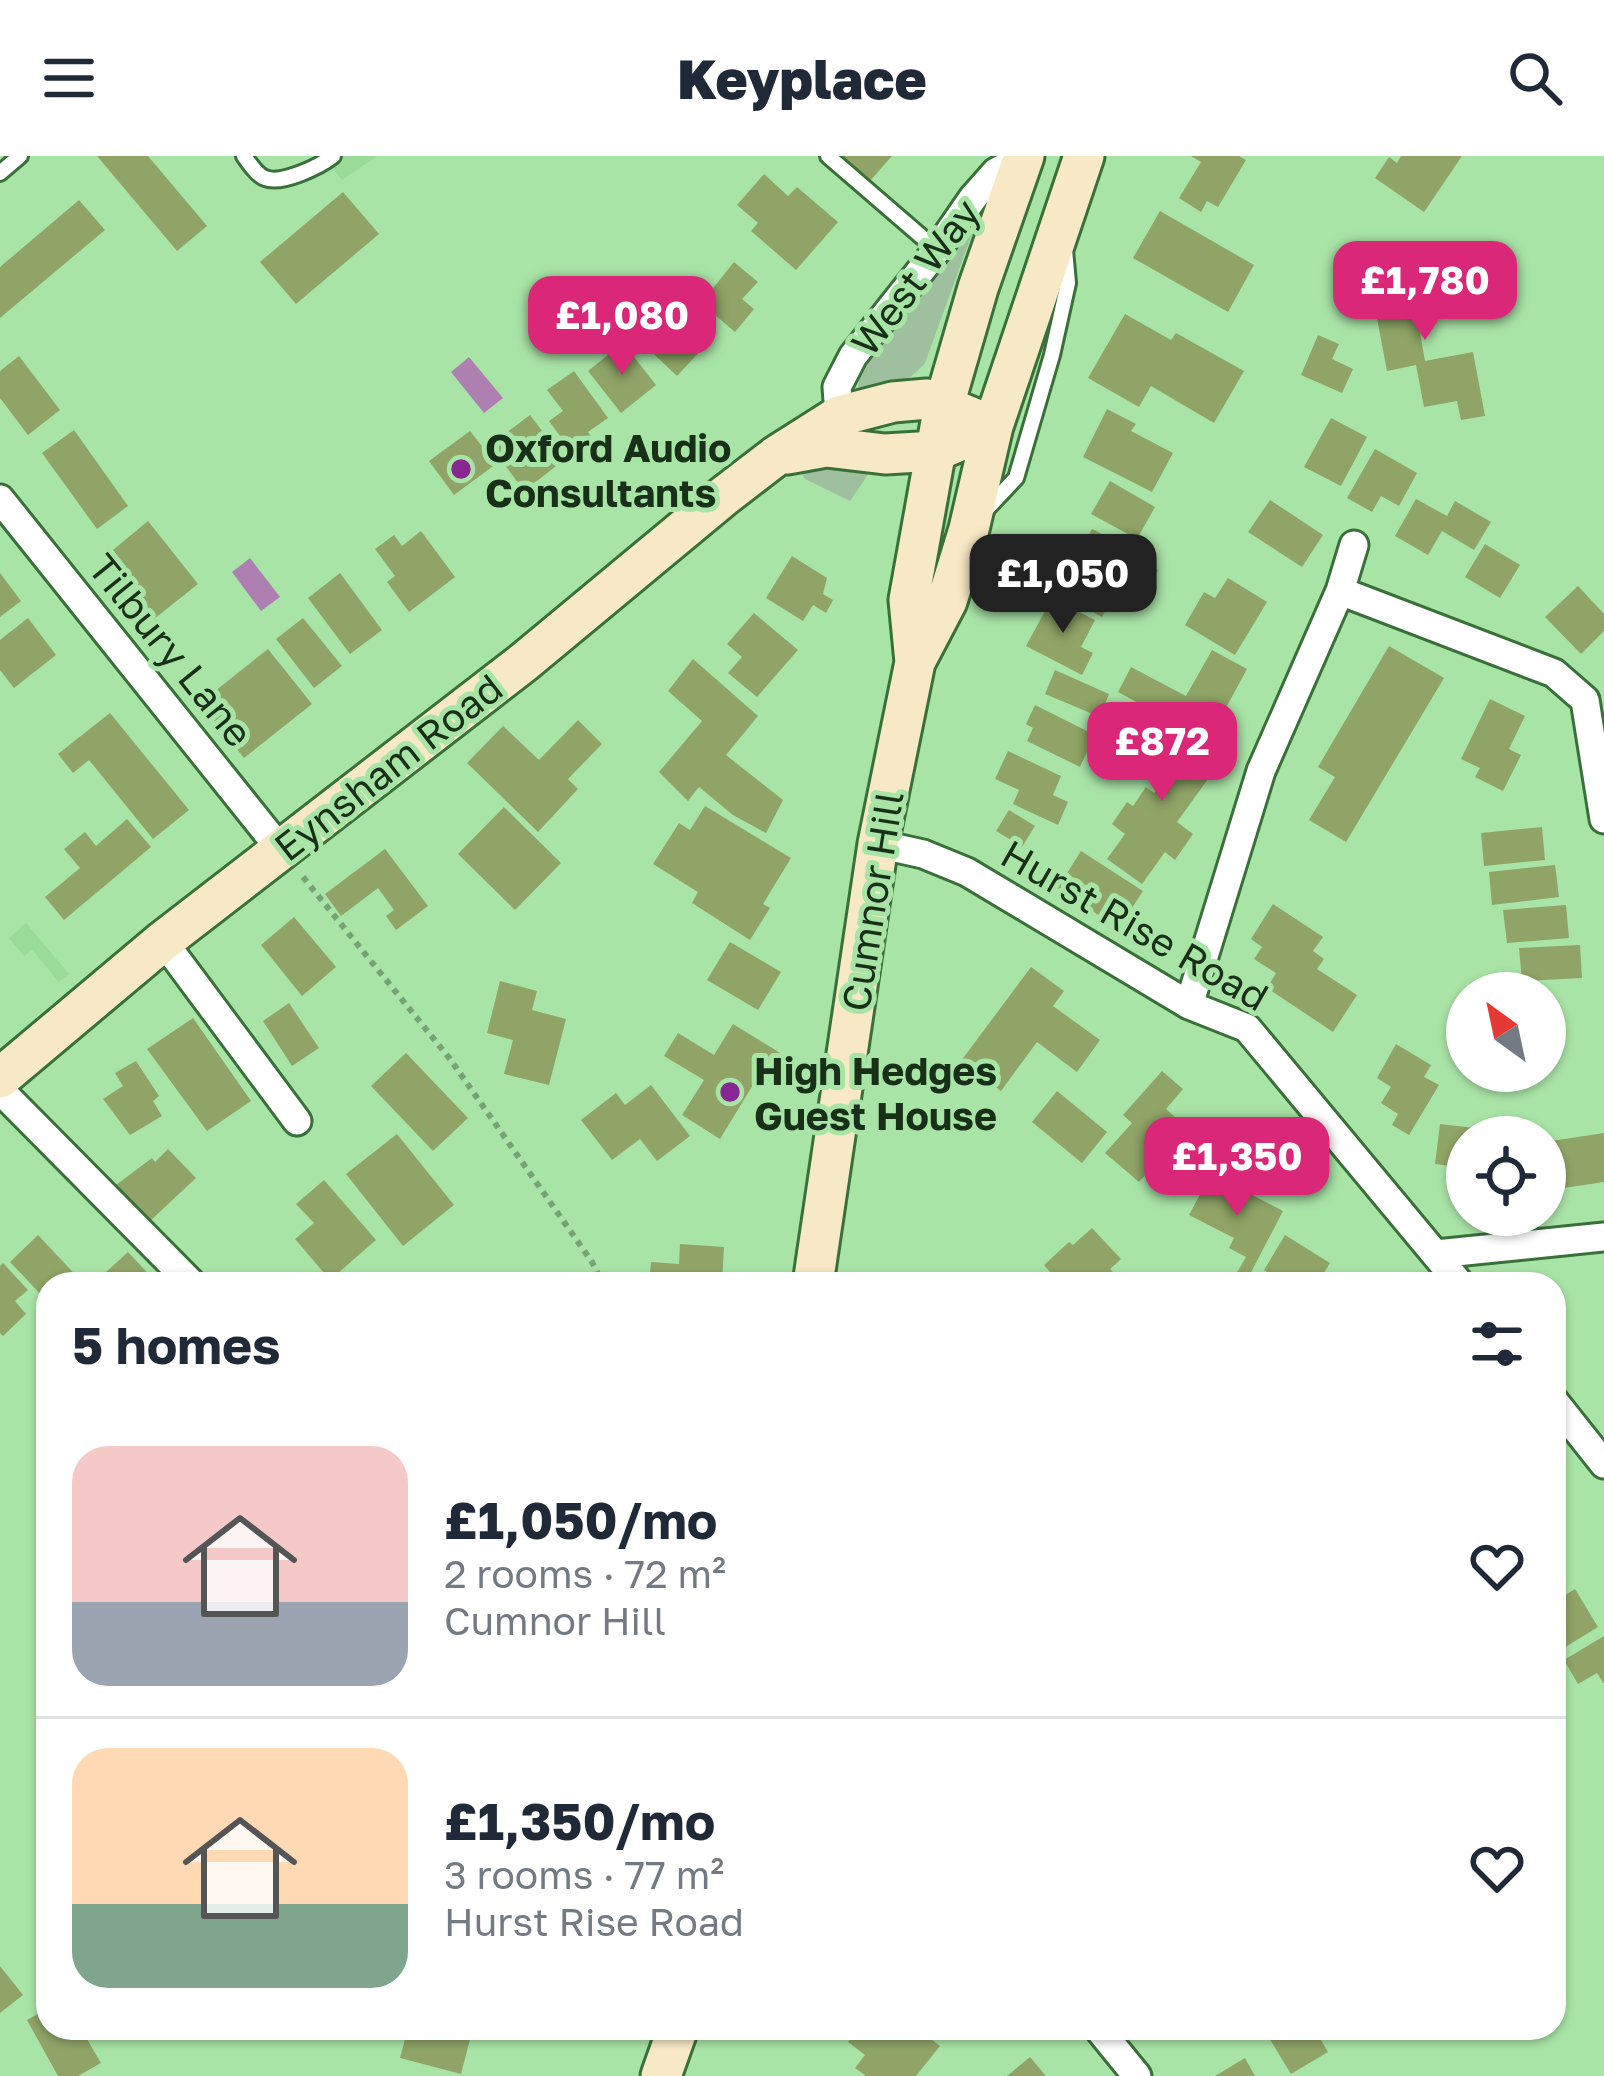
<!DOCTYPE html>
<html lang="en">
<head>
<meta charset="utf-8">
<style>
	body { margin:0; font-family:"Golos Text",sans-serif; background:#f2f2f3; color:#1f2937; height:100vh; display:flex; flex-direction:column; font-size:45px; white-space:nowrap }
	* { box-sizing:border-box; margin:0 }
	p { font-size:39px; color:#747a83 }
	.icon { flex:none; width:66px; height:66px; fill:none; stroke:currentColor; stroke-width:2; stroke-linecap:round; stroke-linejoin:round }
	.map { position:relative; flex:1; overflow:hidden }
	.side { position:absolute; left:36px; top:1116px; width:1530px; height:768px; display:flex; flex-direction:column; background:#fff; border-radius:36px; box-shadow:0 3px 9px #0004 }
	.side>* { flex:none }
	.needle { width:78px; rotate:327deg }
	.controls { position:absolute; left:1446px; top:816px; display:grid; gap:24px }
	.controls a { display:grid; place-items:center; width:120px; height:120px; border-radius:50%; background:#fff; box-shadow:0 3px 9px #0004; font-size:60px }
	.price { position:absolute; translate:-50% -102px; padding:0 27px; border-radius:24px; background:#db2777; color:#fff; font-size:39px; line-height:78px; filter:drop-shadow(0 3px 6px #0008) }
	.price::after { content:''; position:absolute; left:50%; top:72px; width:36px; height:27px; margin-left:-18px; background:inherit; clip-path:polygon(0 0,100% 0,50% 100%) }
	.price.selected { background:#222; color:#fff }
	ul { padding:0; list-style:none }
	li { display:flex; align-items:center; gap:36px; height:300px; padding:0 36px }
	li+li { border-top:3px solid #e0e1e3 }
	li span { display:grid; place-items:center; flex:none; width:336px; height:240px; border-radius:36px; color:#555 }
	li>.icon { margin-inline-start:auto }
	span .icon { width:144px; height:144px; fill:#fffc; stroke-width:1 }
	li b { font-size:51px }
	h2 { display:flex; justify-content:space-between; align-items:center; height:144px; padding:0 36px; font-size:51px }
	header { display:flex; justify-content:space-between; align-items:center; height:156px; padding:0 36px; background:#fff; font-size:54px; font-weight:800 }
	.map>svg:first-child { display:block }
	.built { fill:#9adb98 }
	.green { fill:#9fc09e }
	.water { fill:#ad80b1 }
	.building { fill:#8fa466 }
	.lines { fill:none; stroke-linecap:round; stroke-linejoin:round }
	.lane-casing { stroke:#397039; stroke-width:20 }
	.street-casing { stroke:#397039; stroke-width:33 }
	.secondary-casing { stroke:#397039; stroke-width:45 }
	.path { stroke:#75a373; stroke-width:6; stroke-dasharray:6 6; stroke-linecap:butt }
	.lane { stroke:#fff; stroke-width:14 }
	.street { stroke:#fff; stroke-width:27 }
	.secondary { stroke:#f8e9c6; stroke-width:39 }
	.poi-dot { fill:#872791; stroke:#a9e4a7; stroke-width:4.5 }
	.labels { text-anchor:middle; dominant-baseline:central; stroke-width:10; stroke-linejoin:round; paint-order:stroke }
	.street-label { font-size:39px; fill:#193018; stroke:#a9e4a7 }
	.poi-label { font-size:39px; font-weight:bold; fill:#193018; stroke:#a9e4a7; text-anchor:start }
</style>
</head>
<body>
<header><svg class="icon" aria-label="menu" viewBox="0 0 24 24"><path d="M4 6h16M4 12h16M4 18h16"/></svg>Keyplace<svg class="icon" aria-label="search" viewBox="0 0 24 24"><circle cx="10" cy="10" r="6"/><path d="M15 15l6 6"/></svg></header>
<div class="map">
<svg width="1604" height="1920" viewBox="0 0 1604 1920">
	<rect width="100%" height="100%" fill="#a9e4a7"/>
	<path class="built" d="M322 0H377L342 24Z
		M26 767 69 818 59 826 32 794 24 800 9 782Z"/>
	<path class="green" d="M974 62 977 64 925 207C904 231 888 233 858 236 858 194 906 157 930 125 945 105 957 80 974 62Z
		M853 307 869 317 850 345 805 323 799 313Z"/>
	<path class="water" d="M469 201 503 242 484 257 451 216Z
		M250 402 280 441 261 455 232 416Z"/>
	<path class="building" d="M97 0H148L207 70 177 95Z
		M841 0H892L870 25Z
		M1191 0H1239L1246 4 1218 51 1207 45 1201 56 1179 42 1201 6Z
		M1401 0H1462L1424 56 1375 22 1389 1 1397 7Z
		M764 18 788 40 797 31 838 66 796 114 751 75 758 67 737 49Z
		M343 36 379 78 296 148 260 106Z
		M79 44 105 74 0 162V111Z
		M1160 55 1254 109 1228 156 1133 102Z
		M1434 93 1441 126 1412 132 1425 205 1473 196 1485 260 1461 264 1457 245 1424 251 1416 209 1387 215 1373 141 1406 135 1399 100Z
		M734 106 758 126 742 143 754 153 735 176 701 147Z
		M673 139 695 160 684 172 704 191 677 220 641 186 650 177 634 161 649 145 659 155Z
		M1125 158 1171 184 1176 177 1244 215 1214 267 1151 230 1139 251 1088 222Z
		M1318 179 1339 188 1332 203 1353 213 1342 237 1301 219Z
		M623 187 656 229 621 257 588 215Z
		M19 200 60 254 28 279 0 242V215Z
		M574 215 608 262 588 276 594 285 575 300 549 265 563 255 547 234Z
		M1107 253 1136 268 1131 275 1173 297 1152 336 1083 301Z
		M530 259 564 304 524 335 490 289Z
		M1331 262 1367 281 1341 330 1304 311Z
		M74 274 128 350 97 373 42 297Z
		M470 275 496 308 454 339 429 305Z
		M1375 293 1417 317 1399 350 1381 340 1372 356 1347 342Z
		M1110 325 1155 351 1137 383 1091 358Z
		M1416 343 1447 360 1455 345 1491 366 1474 394 1442 375 1428 399 1395 380Z
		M1270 344 1323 379 1302 411 1248 376Z
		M148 365 198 428 154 463 121 421 129 415 113 394Z
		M1092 373 1133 394 1130 400 1158 414 1144 441 1130 434 1121 451 1110 446 1102 461 1058 437Z
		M421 375 455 421 409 456 387 426 395 420 375 393 394 379 402 390Z
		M1485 388 1520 409 1500 442 1465 421Z
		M792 400 827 422 823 438 833 444 826 457 813 449 803 465 766 442Z
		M0 417 21 445 0 461Z
		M340 417 382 474 350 498 308 442Z
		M1228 422 1267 446 1235 499 1185 469 1204 436 1215 442Z
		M1578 430 1604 458V475L1581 498 1545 461Z
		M1052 442 1095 464 1081 491 1093 497 1082 519 1026 490Z
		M754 457 798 494 757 541 728 517 742 501 727 488Z
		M28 462 56 499 14 532 0 514V484Z
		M303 462 342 510 314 532 276 483Z
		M1389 490 1444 522 1346 686 1309 664 1335 621 1318 611Z
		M268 493 312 548 244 602 200 547Z
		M1212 494 1247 513 1208 585 1118 536 1131 511 1186 540Z
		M693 503 758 560 726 599 783 644 766 677 733 659 699 631 688 645 659 616 702 565 668 535Z
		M1055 514 1109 538 1100 561 1045 538Z
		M1490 543 1525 560 1509 593 1521 599 1503 635 1475 621 1480 612 1461 603Z
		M1035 549 1095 579 1080 611 1027 585 1033 572 1026 568Z
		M110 557 189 654 153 683 89 604 73 617 58 598Z
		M578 564 602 588 568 623 578 633 538 676 467 607 503 570 539 604Z
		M1166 564 1221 605 1177 666 1193 678 1175 704 1165 696 1142 728 1107 703 1125 678 1112 668 1127 646 1133 650 1146 631 1154 637 1169 616 1142 596Z
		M1008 595 1061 620 1053 639 1068 646 1058 669 1013 648 1019 634 995 623Z
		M705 650 791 702 763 748 770 752 750 784 692 747 698 736 653 708 679 667 690 674Z
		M504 651 561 707 515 754 458 698Z
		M1009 654 1035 670 1022 691 996 675Z
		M127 663 151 691 64 764 45 741 80 712 64 693 85 676 96 690Z
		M1542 671 1545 704 1484 710 1481 677Z
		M385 693 428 750 396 774 386 760 394 754 378 732 341 760 325 738Z
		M1081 695 1143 735 1119 772 1057 733Z
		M1555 709 1559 741 1492 749 1489 716Z
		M1273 748 1323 781 1313 795 1324 803 1317 813 1357 839 1333 876 1267 832 1276 817 1254 803 1262 791 1251 783Z
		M1566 749 1569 782 1507 787 1503 754Z
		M294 761 336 811 302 840 261 789Z
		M730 786 781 816 758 854 707 824Z
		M1580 789 1582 822 1522 825 1519 792Z
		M1031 811 1064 835 1053 850 1100 884 1077 916 1037 886 1001 935 961 905Z
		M500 825 537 835 532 854 566 863 549 929 504 918 513 884 487 877Z
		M289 847 319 892 292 910 263 865Z
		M193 862 251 945 207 975 147 893Z
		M733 868 798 908 782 933 759 919 720 983 682 959 704 924 664 900 678 877 714 899Z
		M1396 888 1431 909 1424 921 1439 929 1409 979 1392 969 1398 958 1381 947 1391 931 1377 922Z
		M406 897 468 962 433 995 371 930Z
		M136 905 159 940 153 945 162 960 130 979 103 943 123 930 115 917Z
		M1162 915 1183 933 1166 953 1176 962 1160 980 1171 990 1139 1026 1105 997 1132 967 1123 959Z
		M651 929 690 980 657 1005 640 983 612 1004 581 964 616 937 625 949Z
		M1057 935 1107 976 1082 1007 1032 966Z
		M1440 968 1508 976 1507 981H1467V1012L1435 1008Z
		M1604 977V1026L1550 1034 1545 986Z
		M397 978 454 1049 403 1090 346 1018Z
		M168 993 196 1022 150 1065 116 1029 152 1002 155 1006Z
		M1211 1018 1283 1055 1246 1126 1235 1120 1246 1101 1229 1092 1234 1082 1189 1059Z
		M324 1024 376 1084 330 1124 295 1083 314 1067 296 1048Z
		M1092 1072 1121 1103 1110 1113 1124 1128H1039L1051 1117 1044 1109 1069 1086 1073 1089Z
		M38 1079 84 1128H48V1146L10 1106Z
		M1285 1079 1330 1107 1317 1128H1278L1280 1124 1264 1114Z
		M680 1088 724 1091 722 1128H649L651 1106 679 1108Z
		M128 1096 156 1126 153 1128H93Z
		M3 1107 28 1134 15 1145 26 1158 3 1180 0 1177V1110Z
		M1575 1433 1598 1471 1554 1498V1446Z
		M1604 1480V1528L1597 1517 1578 1528 1564 1504Z
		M0 1810 23 1839 0 1857Z
		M48 1852V1872H107L87 1883 101 1907 78 1920H58L27 1864Z
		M408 1872H473L461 1918 400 1902Z
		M859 1872H917L940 1890 916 1920H866L855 1912 865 1899 848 1886Z
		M1263 1872H1314L1328 1896 1291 1918Z
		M1030 1901 1046 1920H1007Z
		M1245 1902 1255 1920H1215Z"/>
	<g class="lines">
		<defs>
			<path id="lane" d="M244 0C249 7 257 19 265 22 282 29 320 10 333 0
				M828 0 937 94
				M0 17 20 0
				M983 357 1016 322 1052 199 1068 127 1065 94"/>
			<path id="street" d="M839 260 837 231 853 200 937 94 973 42 996 16 1024 1
				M0 343 281 694
				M1340 435 1554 517 1585 544 1604 663
				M878 688 923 698 967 716 1189 849 1247 872 1460 1128
				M163 785 297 965
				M1189 849 1261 615 1340 435 1354 389
				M0 934 192 1128
				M1436 1098 1604 1081
				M1554 1245 1604 1308
				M1098 1872 1137 1920"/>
			<path id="secondary" d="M787 298 826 291 885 298 936 295 959 285
				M915 506 909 444 944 249 978 132 1024 0
				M0 922 163 785 524 506 724 340 776 300 839 260 893 246 927 243 993 270
				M813 1128 878 688 915 506 947 445 969 373 993 270 1084 0
				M661 1920 678 1872"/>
		</defs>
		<use href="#lane" class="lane-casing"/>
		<use href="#street" class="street-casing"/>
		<use href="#secondary" class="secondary-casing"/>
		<path class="path" d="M303 721 450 903 592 1106 603 1128"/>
		<use href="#lane" class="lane"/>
		<use href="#street" class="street"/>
		<use href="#secondary" class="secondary"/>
	</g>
	<g class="poi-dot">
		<circle cx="461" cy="313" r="12"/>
		<circle cx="730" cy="936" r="12"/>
	</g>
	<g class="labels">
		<g class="street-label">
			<text transform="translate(915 121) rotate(-53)">West Way</text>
			<text transform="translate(171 494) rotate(51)">Tilbury Lane</text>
			<text transform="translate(388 611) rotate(-38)">Eynsham Road</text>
			<text transform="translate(872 745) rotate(-81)">Cumnor Hill</text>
			<text transform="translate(1135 769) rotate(30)">Hurst Rise Road</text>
		</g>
		<g class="poi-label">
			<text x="485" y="291">Oxford Audio<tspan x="485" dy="45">Consultants</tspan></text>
			<text x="754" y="914">High Hedges<tspan x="754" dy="45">Guest House</tspan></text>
		</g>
	</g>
</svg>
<div class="controls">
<a><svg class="needle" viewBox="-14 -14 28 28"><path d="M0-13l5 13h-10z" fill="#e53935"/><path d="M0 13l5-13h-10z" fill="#747a83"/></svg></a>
<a><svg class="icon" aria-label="locate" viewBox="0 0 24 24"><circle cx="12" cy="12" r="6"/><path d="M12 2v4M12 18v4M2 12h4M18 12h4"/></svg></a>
</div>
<b class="price" style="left:1425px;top:187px">£1,780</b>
<b class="price" style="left:622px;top:222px">£1,080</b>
<b class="price selected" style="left:1063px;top:480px">£1,050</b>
<b class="price" style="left:1162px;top:648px">£872</b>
<b class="price" style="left:1237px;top:1063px">£1,350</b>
<section class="side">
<h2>5 homes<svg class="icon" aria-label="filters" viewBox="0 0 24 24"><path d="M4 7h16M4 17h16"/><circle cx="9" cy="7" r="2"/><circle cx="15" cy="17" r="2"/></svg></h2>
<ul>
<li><span style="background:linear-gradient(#f6c9c9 65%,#9aa5b1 0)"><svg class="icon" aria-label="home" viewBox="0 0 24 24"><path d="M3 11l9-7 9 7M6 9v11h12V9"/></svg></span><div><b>£1,050/mo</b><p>2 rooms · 72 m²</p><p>Cumnor Hill</p></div><svg class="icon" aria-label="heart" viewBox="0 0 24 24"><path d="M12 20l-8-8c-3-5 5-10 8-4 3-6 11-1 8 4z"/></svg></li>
<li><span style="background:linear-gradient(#ffd9b3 65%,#7fa58c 0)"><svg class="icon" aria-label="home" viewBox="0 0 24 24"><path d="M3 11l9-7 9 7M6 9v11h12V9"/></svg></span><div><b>£1,350/mo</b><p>3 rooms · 77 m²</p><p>Hurst Rise Road</p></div><svg class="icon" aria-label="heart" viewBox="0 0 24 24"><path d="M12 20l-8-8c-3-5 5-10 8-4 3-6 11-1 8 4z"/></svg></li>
</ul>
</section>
</div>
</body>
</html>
